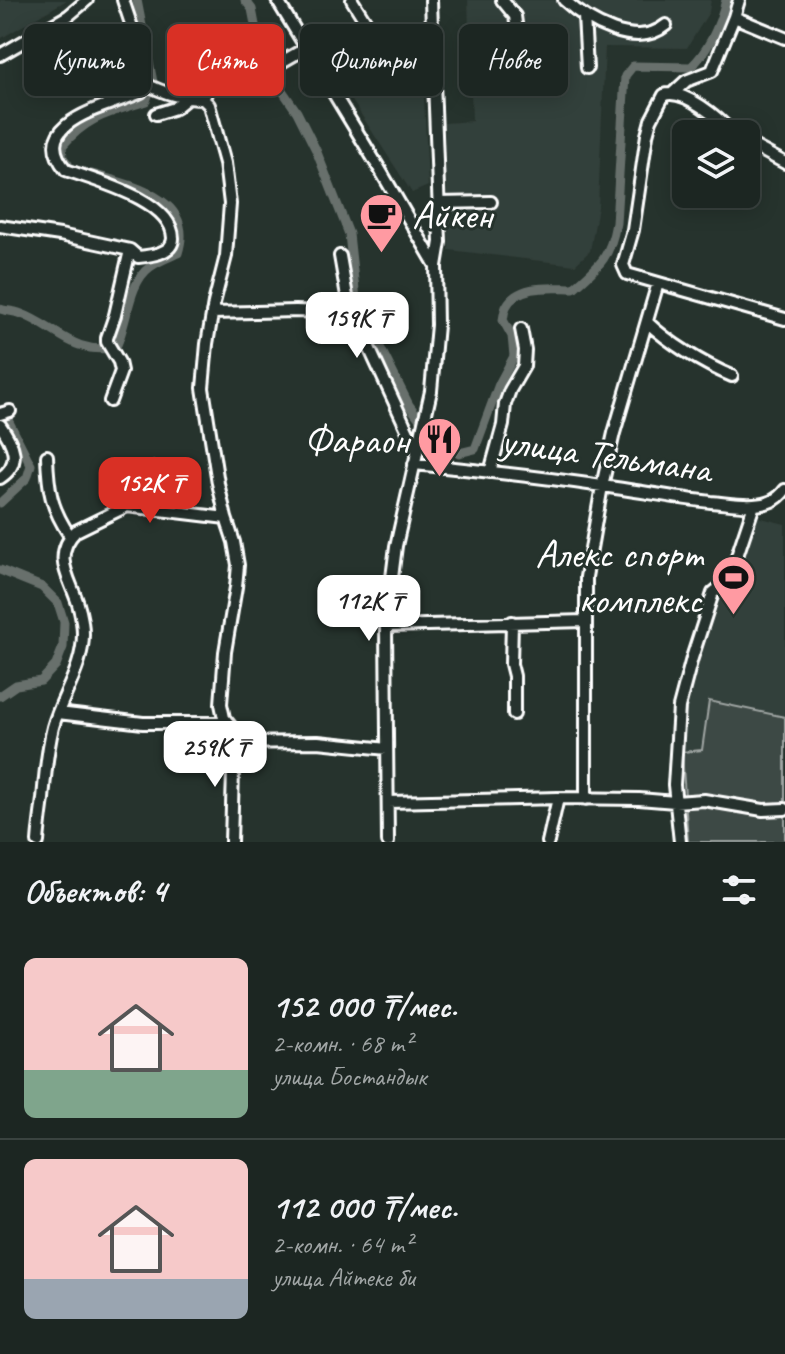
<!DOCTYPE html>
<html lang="ru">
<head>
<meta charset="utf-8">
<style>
	body { margin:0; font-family:Caveat,sans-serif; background:#29322f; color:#f1f3f6; height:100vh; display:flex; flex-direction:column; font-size:30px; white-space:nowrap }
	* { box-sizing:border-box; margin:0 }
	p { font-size:26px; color:#a0a5a5 }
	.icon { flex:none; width:44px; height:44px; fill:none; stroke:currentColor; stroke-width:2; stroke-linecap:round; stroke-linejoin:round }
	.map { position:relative; height:842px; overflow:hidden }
	.details { display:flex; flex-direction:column; background:#1c2622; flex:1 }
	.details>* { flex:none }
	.banner { position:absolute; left:24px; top:24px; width:738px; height:72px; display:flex; gap:16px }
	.tools { position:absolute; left:672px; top:120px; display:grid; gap:16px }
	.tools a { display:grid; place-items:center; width:88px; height:88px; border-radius:12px; background:#1c2622; box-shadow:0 4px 20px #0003,0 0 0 2px #3a4340; font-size:40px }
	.price { position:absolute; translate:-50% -68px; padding:0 18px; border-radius:16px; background:#fff; color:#222; font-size:26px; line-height:52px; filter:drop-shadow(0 2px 4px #0008) }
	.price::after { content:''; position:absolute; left:50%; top:48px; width:24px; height:18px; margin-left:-12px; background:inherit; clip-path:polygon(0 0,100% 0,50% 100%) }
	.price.current { background:#d93025; color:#fff }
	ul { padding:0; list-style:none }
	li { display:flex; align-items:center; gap:24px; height:200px; padding:0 24px }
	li+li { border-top:2px solid #3a4340 }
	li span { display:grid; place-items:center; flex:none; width:224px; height:160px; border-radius:12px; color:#555 }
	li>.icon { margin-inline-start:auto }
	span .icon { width:96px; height:96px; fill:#fffc; stroke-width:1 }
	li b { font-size:34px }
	h2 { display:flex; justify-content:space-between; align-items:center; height:96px; padding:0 24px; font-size:34px }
	.tag { padding:0 28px; border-radius:12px; background:#1c2622; box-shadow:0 4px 20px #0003,0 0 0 2px #3a4340; font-size:28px; line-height:72px }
	.tag.current { background:#d93025; color:#fff }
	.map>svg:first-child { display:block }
	.built { fill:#333f3a }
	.green { fill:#3e4944; stroke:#9ea4a2; stroke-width:2 }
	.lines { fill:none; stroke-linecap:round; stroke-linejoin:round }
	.canal { stroke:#67706c; stroke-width:9 }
	.minor-casing { stroke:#fff; stroke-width:16 }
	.minor { stroke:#26332d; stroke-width:10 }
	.labels { text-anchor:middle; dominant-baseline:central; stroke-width:6; stroke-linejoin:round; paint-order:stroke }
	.poi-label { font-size:40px; fill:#fff; stroke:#26332d; text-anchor:end }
	.street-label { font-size:40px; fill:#fff; stroke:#26332d }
</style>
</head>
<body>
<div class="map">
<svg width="785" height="842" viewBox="0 0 785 842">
	<rect width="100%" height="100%" fill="#26332d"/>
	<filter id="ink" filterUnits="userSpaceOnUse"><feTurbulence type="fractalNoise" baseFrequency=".0125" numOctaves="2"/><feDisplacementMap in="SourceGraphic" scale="16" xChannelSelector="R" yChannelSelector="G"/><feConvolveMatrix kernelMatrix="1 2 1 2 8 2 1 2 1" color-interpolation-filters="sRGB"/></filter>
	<g filter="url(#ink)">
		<path class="built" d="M0 0H67L0 39Z
			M468 0H711L709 12 687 48 605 47 598 207 590 251 575 265 449 250 444 123 472 121Z
			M422 52 428 186 412 193 349 96Z
			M757 517 785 524V717L709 701 702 751 682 752 687 701 722 592 733 596Z"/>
		<path class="green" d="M709 701 785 717V842H688L682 752 702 750Z"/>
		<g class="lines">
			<path class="canal" d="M245 0 252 9 262 61 297 112 316 150 349 234 356 299 409 405 431 434 459 453 475 449 499 384 514 356 512 336 503 320C504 316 504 311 506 307 518 283 553 288 574 288 600 265 610 258 616 223L625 76 633 66 691 67C709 50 720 24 726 0
				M68 164 63 158 62 146C89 115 109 113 146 101L153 82 137 0
				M0 309C6 311 13 311 19 313 55 325 73 357 116 347 128 322 128 283 150 267 158 261 169 257 178 253 196 198 130 185 92 174
				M0 410 6 416 31 465 27 478 0 503
				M0 570 42 587 58 603 64 622 63 647 56 665 41 681 16 685 0 696"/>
			<defs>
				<path id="minor" d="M123 0 132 27 144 83C163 93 181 99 203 99L209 105 225 163 230 204 226 256 214 303 207 344 203 388 218 483 226 518 234 542 238 565 236 587 225 652 221 704 224 718 233 729 234 735 231 842
					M277 0 379 168 436 266 437 325 431 391 396 546 386 626 388 842
					M352 0 384 51 390 50 431 34
					M431 0 440 242 436 266
					M502 0 515 16 521 60 522 80
					M564 0C588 22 636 50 666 25
					M584 16 587 68
					M734 17 785 38
					M0 55 68 16 87 0
					M673 93 686 81 712 71 734 17 739 0
					M203 99 210 85 259 75 306 48
					M156 114 175 108 186 99
					M733 134C720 119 684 88 664 95L651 120 647 135 633 230 623 265 627 274 785 319
					M746 142 785 163
					M438 203 491 202
					M0 226 60 235 130 250 138 257C149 256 173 254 173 238 172 200 96 181 66 170 25 121 112 106 141 92L144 88V83
					M340 256 348 302 416 449
					M212 313 296 311 338 313 351 308
					M647 322C669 343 703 364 732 376
					M110 401 121 371 119 362 107 342V338L115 315 130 250
					M0 414 10 411
					M0 425C13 443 23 463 0 478
					M47 456C48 490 51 508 70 536
					M414 464C477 470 540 477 602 486 639 491 675 498 711 502 725 503 739 506 754 505 767 504 777 501 785 490
					M490 472 503 425 505 404 510 390 524 366 525 350 521 329
					M127 506 141 484 156 468
					M512 622 511 664 514 676V714
					M386 626 585 621
					M58 713 143 723H227
					M234 743 318 742 387 749
					M586 799V577L602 486 614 433 658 283
					M388 802 558 798 639 799 675 802 704 800 763 810 785 809
					M38 842C39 828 41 814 43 799 45 776 47 750 53 727 62 695 83 668 83 634 83 624 81 614 78 604 70 578 51 556 76 531L127 506 226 518
					M548 842 558 798
					M680 842 674 785 679 707 692 658 713 593 729 580 754 505"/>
			</defs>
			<use href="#minor" class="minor-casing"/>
			<use href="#minor" class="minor"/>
		</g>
	</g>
	<defs>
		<symbol id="cafe-pin" viewBox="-11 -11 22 30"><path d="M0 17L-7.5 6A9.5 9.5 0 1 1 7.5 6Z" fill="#ff9aa2" stroke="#26332d"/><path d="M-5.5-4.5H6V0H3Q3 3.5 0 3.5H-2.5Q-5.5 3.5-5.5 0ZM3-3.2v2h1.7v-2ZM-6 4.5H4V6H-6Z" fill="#111"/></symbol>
		<symbol id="restaurant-pin" viewBox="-11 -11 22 30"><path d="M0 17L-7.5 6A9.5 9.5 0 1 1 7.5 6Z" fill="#ff9aa2" stroke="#26332d"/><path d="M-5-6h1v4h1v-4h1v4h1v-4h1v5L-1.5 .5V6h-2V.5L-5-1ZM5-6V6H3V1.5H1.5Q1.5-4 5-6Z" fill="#111"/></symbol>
		<symbol id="stadium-pin" viewBox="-11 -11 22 30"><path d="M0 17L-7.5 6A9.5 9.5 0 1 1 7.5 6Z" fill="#ff9aa2" stroke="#26332d"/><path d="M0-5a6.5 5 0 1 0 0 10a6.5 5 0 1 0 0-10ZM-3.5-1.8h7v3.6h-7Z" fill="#111"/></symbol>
	</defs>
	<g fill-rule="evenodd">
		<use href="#cafe-pin" x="356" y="190" width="51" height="69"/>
		<use href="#restaurant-pin" x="414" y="414" width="51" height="69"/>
		<use href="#stadium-pin" x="708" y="552" width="51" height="69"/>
	</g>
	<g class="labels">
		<g class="poi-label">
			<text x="412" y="215" text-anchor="start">Айкен</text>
			<text x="409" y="440">Фараон</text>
			<text x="702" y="554">Алекс спорт<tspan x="702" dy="46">комплекс</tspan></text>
		</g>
		<g class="street-label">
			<text transform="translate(606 455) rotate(8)">улица Тельмана</text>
		</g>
	</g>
</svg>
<div class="tools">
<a><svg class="icon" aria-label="layers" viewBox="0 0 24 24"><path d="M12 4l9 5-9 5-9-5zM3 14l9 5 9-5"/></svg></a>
</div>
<b class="price" style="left:357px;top:360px">159K ₸</b>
<b class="price current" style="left:150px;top:525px">152K ₸</b>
<b class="price" style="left:369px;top:643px">112K ₸</b>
<b class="price" style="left:215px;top:789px">259K ₸</b>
<div class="banner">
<a class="tag">Купить</a>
<a class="tag current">Снять</a>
<a class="tag">Фильтры</a>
<a class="tag">Новое</a>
</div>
</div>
<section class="details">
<h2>Объектов: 4<svg class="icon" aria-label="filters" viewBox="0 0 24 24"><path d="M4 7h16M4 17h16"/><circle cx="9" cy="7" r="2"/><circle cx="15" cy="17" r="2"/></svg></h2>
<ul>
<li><span style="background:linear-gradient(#f6c9c9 70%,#7fa58c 0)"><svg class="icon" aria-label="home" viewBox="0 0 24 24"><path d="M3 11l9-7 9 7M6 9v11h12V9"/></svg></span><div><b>152 000 ₸/мес.</b><p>2-комн. · 68 m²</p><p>улица Бостандык</p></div></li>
<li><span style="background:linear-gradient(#f6c9c9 75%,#9aa5b1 0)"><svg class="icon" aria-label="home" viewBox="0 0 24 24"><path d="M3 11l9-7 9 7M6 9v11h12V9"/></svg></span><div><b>112 000 ₸/мес.</b><p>2-комн. · 64 m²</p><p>улица Айтеке би</p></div></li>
</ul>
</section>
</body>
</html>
